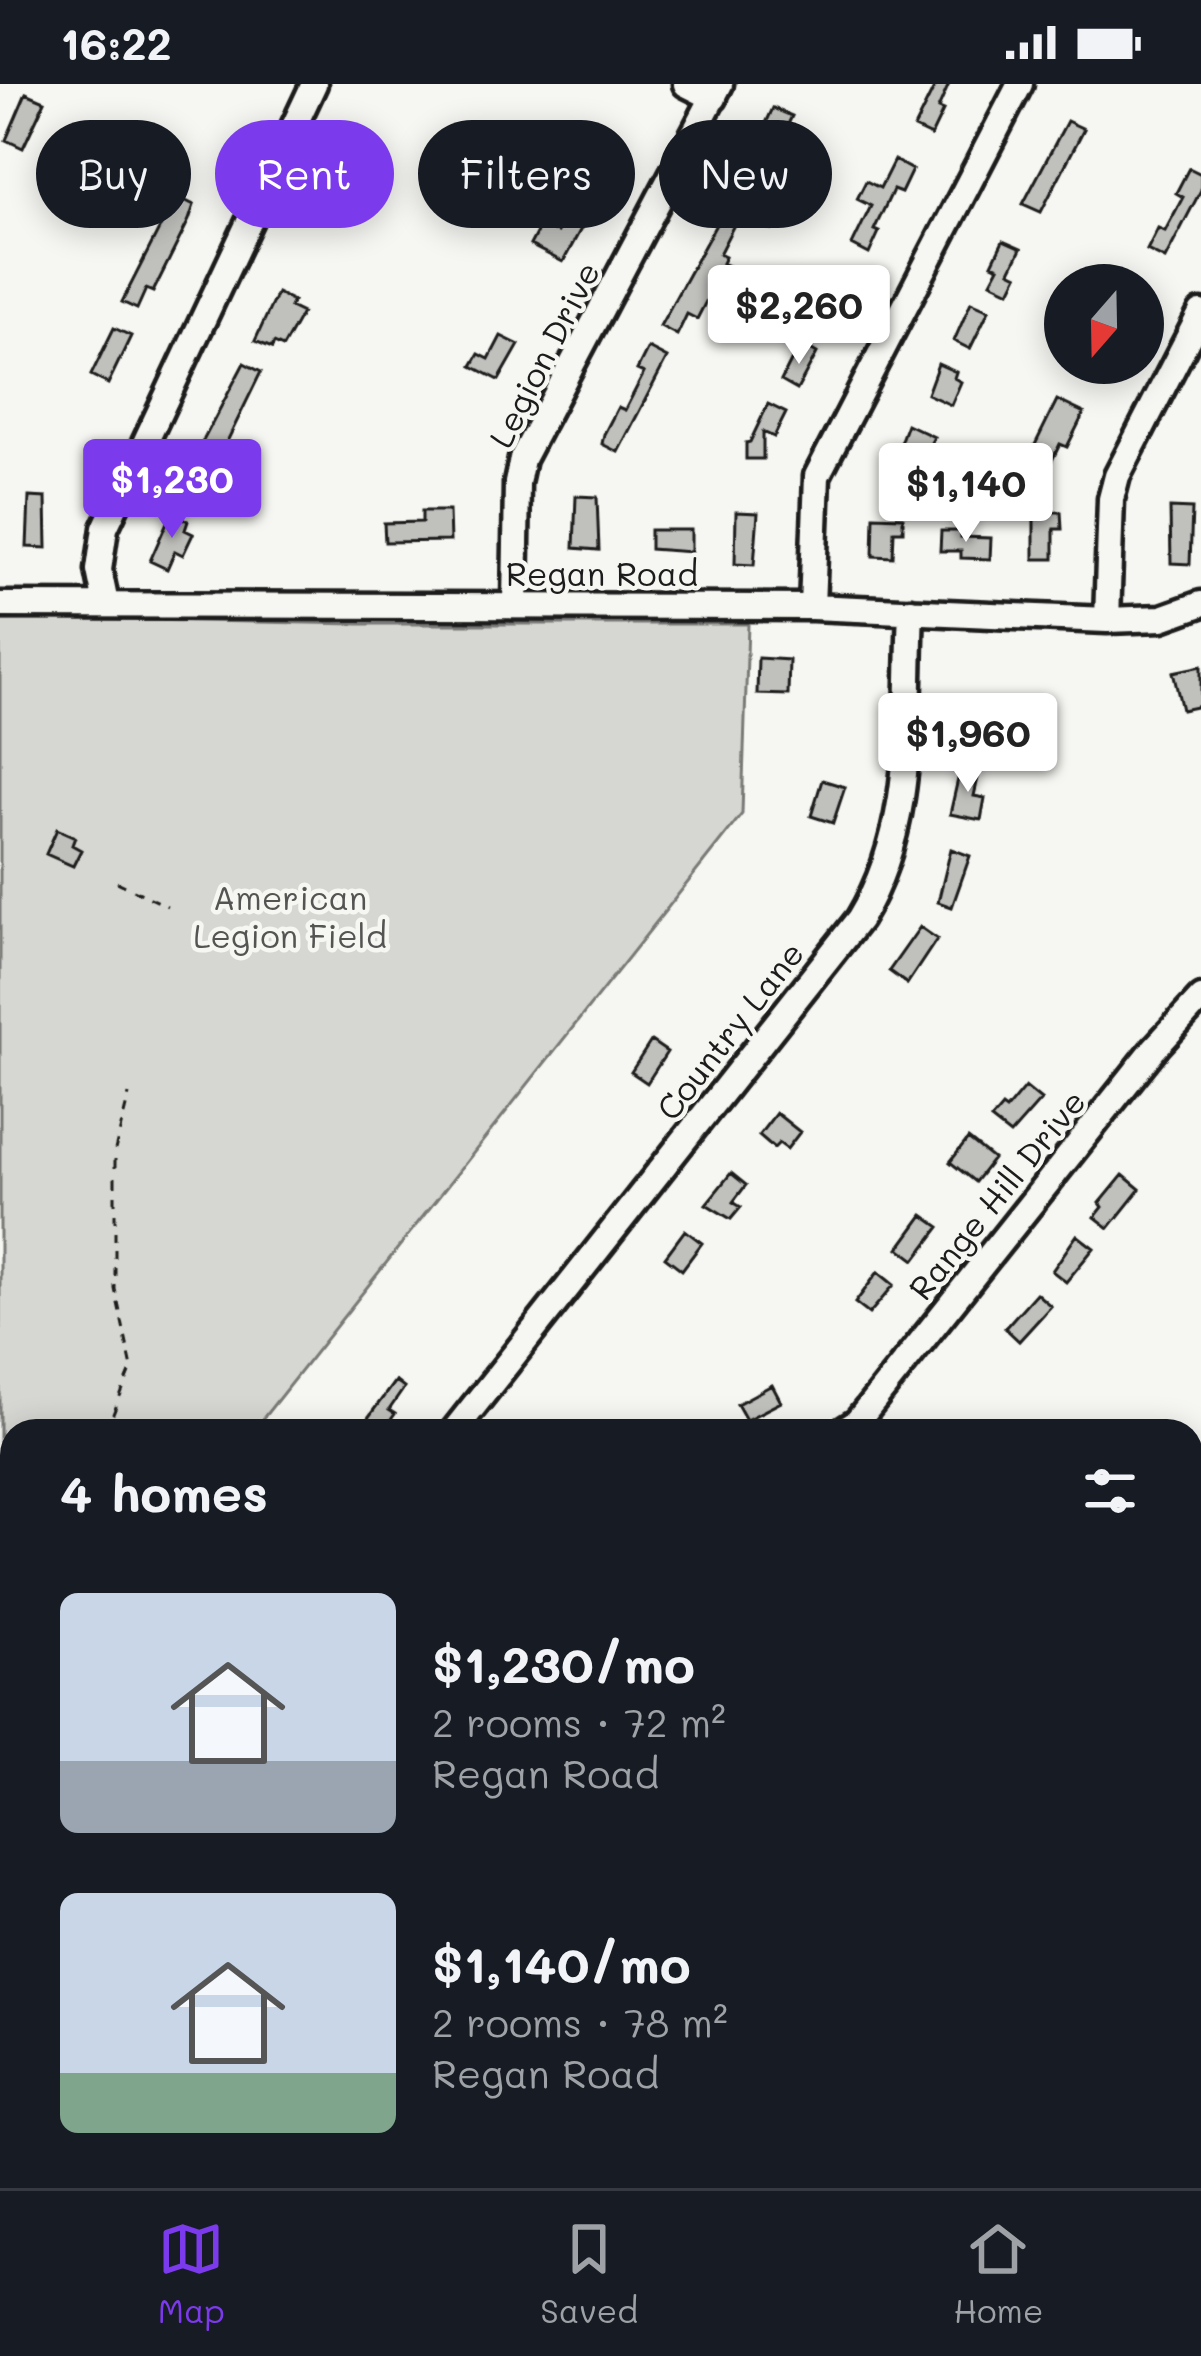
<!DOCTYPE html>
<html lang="en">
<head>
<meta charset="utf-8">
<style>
	body { margin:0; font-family:Mali,sans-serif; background:#20242c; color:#f1f3f6; height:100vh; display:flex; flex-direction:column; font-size:45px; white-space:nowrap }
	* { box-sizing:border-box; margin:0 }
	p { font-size:39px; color:#9ea1a6 }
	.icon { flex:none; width:66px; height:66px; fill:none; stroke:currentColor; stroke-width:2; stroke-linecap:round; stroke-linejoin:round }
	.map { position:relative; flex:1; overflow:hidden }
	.sheet { position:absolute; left:0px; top:1335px; width:1203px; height:771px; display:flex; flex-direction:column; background:#171b24; border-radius:36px 36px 0 0; box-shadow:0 6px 30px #0003 }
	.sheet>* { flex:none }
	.hud { position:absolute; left:36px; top:36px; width:1131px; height:108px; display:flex; gap:24px }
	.needle { width:78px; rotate:200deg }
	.buttons { position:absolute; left:1044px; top:180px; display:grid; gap:24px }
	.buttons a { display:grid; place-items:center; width:120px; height:120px; border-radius:50%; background:#171b24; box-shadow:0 6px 30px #0003; font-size:60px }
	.price { position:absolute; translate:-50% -102px; padding:0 27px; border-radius:12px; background:#fff; color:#222; font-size:39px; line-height:78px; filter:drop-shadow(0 3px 6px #0008) }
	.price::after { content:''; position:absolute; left:50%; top:72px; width:36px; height:27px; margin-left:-18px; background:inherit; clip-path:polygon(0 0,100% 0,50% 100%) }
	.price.selected { background:#7c3aed; color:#fff }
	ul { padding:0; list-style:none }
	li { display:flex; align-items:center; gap:36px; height:300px; padding:0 60px }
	li span { display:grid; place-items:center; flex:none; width:336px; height:240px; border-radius:18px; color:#555 }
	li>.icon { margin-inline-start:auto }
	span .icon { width:144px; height:144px; fill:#fffc; stroke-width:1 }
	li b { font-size:51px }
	h2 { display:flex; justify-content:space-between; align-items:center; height:144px; padding:0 60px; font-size:51px }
	.tag { padding:0 42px; border-radius:54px; background:#171b24; box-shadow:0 6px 30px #0003; font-size:42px; line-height:108px }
	.tag.selected { background:#7c3aed; color:#fff }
	.status { display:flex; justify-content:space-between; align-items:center; height:84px; padding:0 60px; background:#171b24; direction:ltr }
	.status svg { height:33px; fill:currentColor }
	.menu { display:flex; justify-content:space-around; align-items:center; height:168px; border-top:3px solid #363941; background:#171b24; font-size:33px; color:#9ea1a6 }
	.menu a { display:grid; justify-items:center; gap:6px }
	.menu .selected { color:#7c3aed }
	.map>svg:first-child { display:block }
	.built { fill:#e6e6e2 }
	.green { fill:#d6d6d2; stroke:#797977; stroke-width:3 }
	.building { fill:#c0c0bd; stroke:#1c1c1c; stroke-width:3 }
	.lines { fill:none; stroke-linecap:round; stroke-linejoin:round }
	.minor-casing { stroke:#1c1c1c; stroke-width:33 }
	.path { stroke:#1c1c1c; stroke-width:3; stroke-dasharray:9 9; stroke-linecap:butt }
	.minor { stroke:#f6f6f2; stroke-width:24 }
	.labels { text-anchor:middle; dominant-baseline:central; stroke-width:9; stroke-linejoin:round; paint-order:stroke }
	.street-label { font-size:33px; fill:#1c1c1c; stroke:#f6f6f2 }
	.park-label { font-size:33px; fill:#545453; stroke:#f6f6f2 }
</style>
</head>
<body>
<div class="status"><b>16:22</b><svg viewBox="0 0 49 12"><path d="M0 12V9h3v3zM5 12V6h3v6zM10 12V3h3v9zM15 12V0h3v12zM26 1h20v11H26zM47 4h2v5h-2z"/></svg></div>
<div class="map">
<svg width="1201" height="2104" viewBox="0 0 1201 2104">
	<rect width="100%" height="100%" fill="#f6f6f2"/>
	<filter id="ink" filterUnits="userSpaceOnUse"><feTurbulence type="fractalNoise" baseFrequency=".00833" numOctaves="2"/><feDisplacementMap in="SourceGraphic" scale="24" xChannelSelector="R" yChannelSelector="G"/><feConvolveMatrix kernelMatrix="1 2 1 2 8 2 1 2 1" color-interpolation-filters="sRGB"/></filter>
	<g filter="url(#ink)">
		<path class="built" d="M1201 1421V1974L1191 1971V1430Z"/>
		<path class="green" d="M83 535 359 540H748L742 730 253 1347H12V1469L0 1467V536Z"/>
		<path class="building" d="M936 0H949L938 25 943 27 931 52 914 44Z
			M26 9 45 17 23 64 6 56Z
			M773 24 792 32 781 55 786 57 780 71 773 68 749 120 778 136 772 146 740 129 719 170 725 173 722 179 732 184 724 202 716 198 697 235 687 230 677 251 660 242 736 104Z
			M1067 37 1084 45 1041 128 1023 120Z
			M596 70 614 79 603 101 596 98 586 118 568 109 577 89 593 96 585 92Z
			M894 76 912 86 901 109 893 106 874 146 879 148 869 170 852 161 871 122 857 115 866 97 880 104Z
			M1189 84 1201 90V106L1165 175 1147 166 1158 144 1165 147 1183 113 1176 109Z
			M176 112 194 121 189 136 153 208 146 205 137 225 122 218Z
			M566 132 583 141 563 178 530 161 541 140 557 148Z
			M1003 157 1021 165 1010 187 1018 191 1010 207 991 198 999 183 992 180Z
			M831 199 849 208 830 245 812 236Z
			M277 209 293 217 290 223 302 229 283 263 274 259 272 264 255 257Z
			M971 218 989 226 970 265 954 257Z
			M114 244 131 252 108 300 91 291Z
			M501 252 519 261 499 296 472 282 479 270 489 275Z
			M800 259 817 269 797 306 781 297Z
			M648 264 667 274 618 368 602 360 604 350 618 323 625 326 644 289 637 286Z
			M244 279 261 288 216 380 218 385 242 397 234 414 185 391Z
			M938 280 956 288 954 294 961 298 951 321 927 310Z
			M1057 316 1084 329 1067 363 1060 360 1043 395 1019 383 1028 365 1032 367Z
			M768 320 786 329 774 353 763 348V375H746V359L750 358Z
			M907 340 934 353 923 374 912 369 908 378 895 372Z
			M576 412 597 413 599 466 574 464Z
			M29 413 46 414 47 464 27 463Z
			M1170 424 1192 425 1190 480 1171 479Z
			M422 427H449L450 457 385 458 384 439 422 438Z
			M736 428 758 429 754 481 735 480Z
			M1034 428H1061L1062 445H1054V475H1034Z
			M171 429 188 437 185 446 193 450 183 471 175 467 167 485 150 477Z
			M874 432 903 433V447H894L893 473 873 472Z
			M650 446H691V468L650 465Z
			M941 447H961V453L991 454 990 475 961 474V467H940Z
			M758 574 789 576 788 611 757 610Z
			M1201 582V622L1182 626 1173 588Z
			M961 682 980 685 974 712 985 714 981 736 950 730Z
			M822 696 845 703 833 739 811 732Z
			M57 745 75 753 72 761 81 766 73 782 46 770Z
			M951 765 970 772 952 823 938 818Z
			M920 843 937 855 907 900 889 887Z
			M651 957 667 968 647 999 631 988Z
			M1025 1003 1041 1016 1010 1051 991 1036 1002 1023 1006 1026Z
			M776 1029 800 1048 787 1065 779 1059 774 1064 759 1051Z
			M968 1055 993 1075 975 1098 950 1078Z
			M731 1089 746 1101 733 1118 741 1123 731 1135 706 1120Z
			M1123 1091 1140 1105 1109 1144 1095 1133 1103 1123 1100 1119Z
			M923 1131 940 1143 915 1176 899 1164Z
			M685 1146 702 1159 682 1186 665 1173Z
			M1077 1151 1094 1164 1066 1198 1052 1187Z
			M878 1188 894 1201 869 1230 855 1219Z
			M1036 1209 1051 1222 1019 1257 1005 1244Z
			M395 1297 404 1304 389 1326 395 1330 383 1347H368L362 1342Z
			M772 1301 781 1318 746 1336 737 1320Z"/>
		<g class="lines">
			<defs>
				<path id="minor" d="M686 0 714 14
					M106 520 99 486 105 444 314 0
					M0 521 812 523 1107 536 1162 534 1201 520
					M515 521 517 399 522 375 720 0
					M812 523 817 392 1020 0
					M1107 536 1111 415 1117 392 1201 229
					M454 1347 859 835C916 742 906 632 911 527
					M843 1347 857 1338 1154 965 1201 914
					M961 2094 967 2104"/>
			</defs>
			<use href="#minor" class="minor-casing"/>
			<path class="path" d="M117 798 167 822
				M106 1347 132 1284 115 1205V1066L129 1011
				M1191 1395 1201 1385
				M5 1507 12 1506
				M10 1855 12 1862
				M0 1930 12 1926"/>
			<use href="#minor" class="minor"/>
		</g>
	</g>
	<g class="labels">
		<g class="street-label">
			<text transform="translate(543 270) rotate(-63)">Legion Drive</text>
			<text x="602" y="488">Regan Road</text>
			<text transform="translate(729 946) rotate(-52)">Country Lane</text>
			<text transform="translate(996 1110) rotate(-51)">Range Hill Drive</text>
		</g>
		<g class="park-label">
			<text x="290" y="812">American<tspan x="290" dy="38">Legion Field</tspan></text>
		</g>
	</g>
</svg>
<div class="buttons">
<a><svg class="needle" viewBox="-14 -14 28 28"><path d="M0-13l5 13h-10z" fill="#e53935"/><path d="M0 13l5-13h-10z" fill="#9ea1a6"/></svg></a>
</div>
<b class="price" style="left:799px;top:283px">$2,260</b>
<b class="price selected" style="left:172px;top:457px">$1,230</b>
<b class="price" style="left:966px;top:461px">$1,140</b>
<b class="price" style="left:968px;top:711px">$1,960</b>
<div class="hud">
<a class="tag">Buy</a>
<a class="tag selected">Rent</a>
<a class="tag">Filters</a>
<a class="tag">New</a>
</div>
<section class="sheet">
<h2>4 homes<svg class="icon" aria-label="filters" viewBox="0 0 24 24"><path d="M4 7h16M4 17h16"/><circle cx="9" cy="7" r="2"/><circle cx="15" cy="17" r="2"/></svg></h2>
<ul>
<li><span style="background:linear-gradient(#c9d6e8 70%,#9aa5b1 0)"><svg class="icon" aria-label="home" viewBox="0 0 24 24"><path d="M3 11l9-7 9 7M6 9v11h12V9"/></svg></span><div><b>$1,230/mo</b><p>2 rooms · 72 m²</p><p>Regan Road</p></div></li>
<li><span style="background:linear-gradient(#c9d6e8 75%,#7fa58c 0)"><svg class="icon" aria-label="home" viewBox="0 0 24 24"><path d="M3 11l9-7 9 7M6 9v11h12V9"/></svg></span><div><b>$1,140/mo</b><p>2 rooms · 78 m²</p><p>Regan Road</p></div></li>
</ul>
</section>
</div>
<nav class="menu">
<a class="selected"><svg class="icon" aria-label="map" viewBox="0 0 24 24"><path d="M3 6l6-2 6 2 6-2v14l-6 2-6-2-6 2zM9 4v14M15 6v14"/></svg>Map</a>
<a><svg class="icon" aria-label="saved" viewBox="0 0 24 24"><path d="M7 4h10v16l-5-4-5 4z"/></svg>Saved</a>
<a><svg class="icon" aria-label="home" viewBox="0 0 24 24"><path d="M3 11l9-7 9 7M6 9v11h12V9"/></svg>Home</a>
</nav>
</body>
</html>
